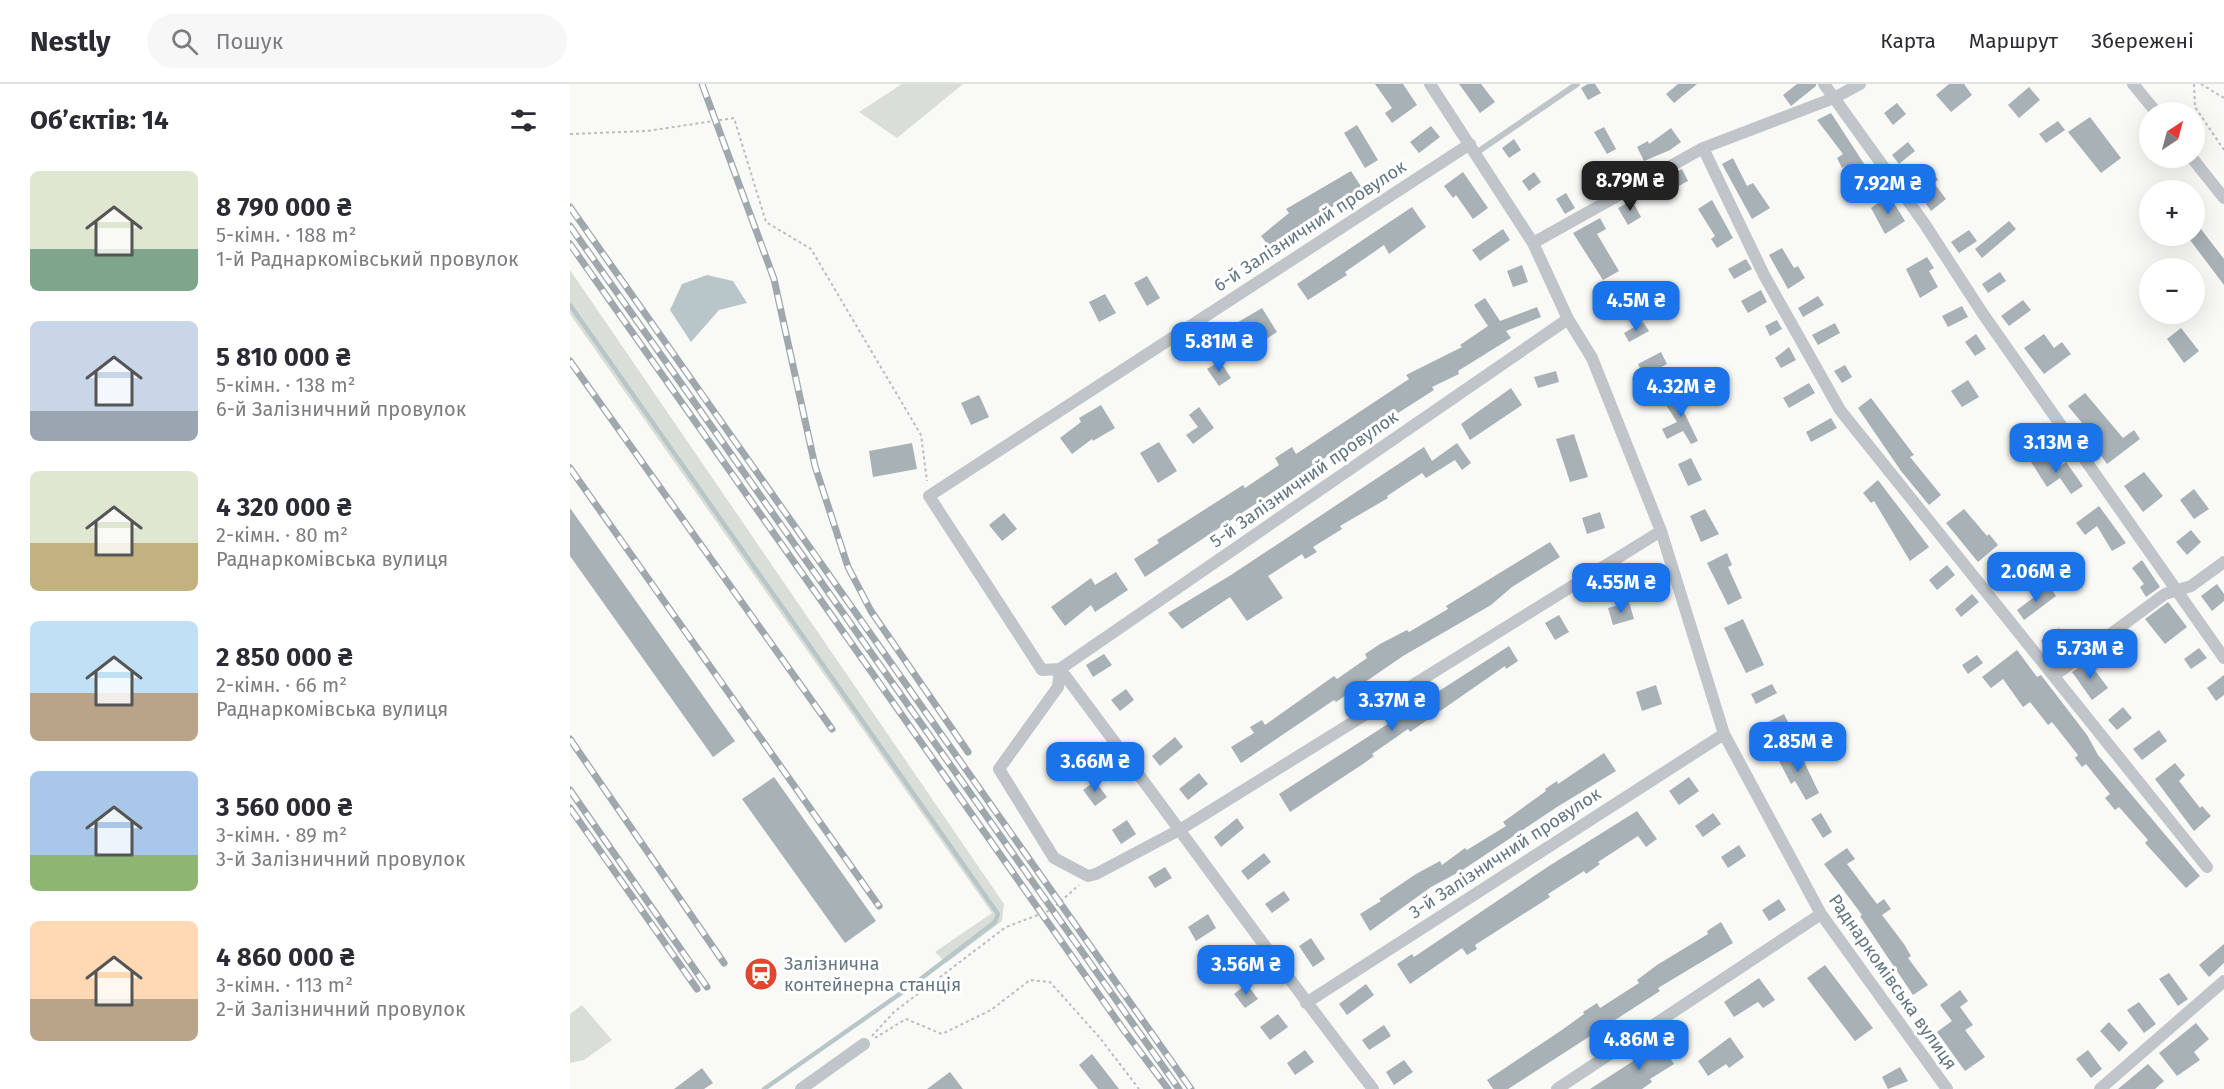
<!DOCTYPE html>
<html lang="uk">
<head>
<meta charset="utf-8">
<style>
	body { margin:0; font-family:"Fira Sans",sans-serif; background:#f7f7f7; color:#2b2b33; height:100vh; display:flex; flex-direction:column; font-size:22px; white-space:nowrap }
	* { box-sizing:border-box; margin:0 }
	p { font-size:20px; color:#7c7c81 }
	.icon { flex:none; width:33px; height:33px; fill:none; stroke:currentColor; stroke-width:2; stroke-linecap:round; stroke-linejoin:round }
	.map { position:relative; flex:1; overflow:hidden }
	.drawer { display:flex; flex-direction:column; background:#fff; width:570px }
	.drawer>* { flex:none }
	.needle { width:39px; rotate:36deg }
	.fabs { position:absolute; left:1569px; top:18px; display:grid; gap:12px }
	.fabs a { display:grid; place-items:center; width:66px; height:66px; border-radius:50%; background:#fff; box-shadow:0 6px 24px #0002; font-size:30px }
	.price { position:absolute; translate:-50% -51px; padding:0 14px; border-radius:12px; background:#1a73e8; color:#fff; font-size:20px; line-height:39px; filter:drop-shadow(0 2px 3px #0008) }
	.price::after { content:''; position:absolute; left:50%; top:36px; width:18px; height:14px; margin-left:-9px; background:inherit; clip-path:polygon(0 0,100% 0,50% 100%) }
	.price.current { background:#222; color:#fff }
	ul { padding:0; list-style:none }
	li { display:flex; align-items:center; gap:18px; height:150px; padding:0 30px }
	li span { display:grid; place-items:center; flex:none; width:168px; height:120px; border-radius:9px; color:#555 }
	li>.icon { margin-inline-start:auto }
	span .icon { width:72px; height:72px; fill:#fffc; stroke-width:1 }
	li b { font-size:26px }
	h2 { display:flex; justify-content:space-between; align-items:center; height:72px; padding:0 30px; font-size:26px }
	header { display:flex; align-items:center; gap:36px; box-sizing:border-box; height:84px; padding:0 30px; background:#fff; border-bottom:2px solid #e1e1e2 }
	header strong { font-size:28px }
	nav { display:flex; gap:33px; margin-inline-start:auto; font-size:21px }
	.search { width:420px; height:54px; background:#f7f7f7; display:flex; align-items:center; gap:15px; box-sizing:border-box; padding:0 21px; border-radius:33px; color:#7c7c81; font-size:22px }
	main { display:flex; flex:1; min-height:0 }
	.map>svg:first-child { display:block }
	.green { fill:#d9ded6 }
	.water { fill:#b8c6c9 }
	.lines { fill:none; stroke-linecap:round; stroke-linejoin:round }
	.stream { stroke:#b8c6c9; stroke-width:4.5 }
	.building { fill:#a7b1b6 }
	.path { stroke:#babec1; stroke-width:2; stroke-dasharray:3 3; stroke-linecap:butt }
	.lane { stroke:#c0c5c9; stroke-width:6 }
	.street { stroke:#c0c5c9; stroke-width:12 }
	.rail-casing { stroke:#9fa8ad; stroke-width:7 }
	.rail { stroke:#fff; stroke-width:4.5; stroke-dasharray:14; stroke-linecap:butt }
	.labels { text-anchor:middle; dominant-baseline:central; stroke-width:6; stroke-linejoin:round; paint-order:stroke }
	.street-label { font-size:18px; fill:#647781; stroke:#fff }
	.poi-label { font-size:18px; fill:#647781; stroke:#fff; text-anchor:start }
</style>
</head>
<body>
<header>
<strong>Nestly</strong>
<div class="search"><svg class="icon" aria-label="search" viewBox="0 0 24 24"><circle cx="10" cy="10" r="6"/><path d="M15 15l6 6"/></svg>Пошук</div>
<nav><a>Карта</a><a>Маршрут</a><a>Збережені</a></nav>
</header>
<main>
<section class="drawer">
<h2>Об’єктів: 14<svg class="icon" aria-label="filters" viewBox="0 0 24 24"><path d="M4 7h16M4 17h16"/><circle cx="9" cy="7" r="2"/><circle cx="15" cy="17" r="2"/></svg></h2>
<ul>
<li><span style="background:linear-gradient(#dfe7d0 65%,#7fa58c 0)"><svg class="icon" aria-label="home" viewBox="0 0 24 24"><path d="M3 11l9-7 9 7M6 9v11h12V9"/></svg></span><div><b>8 790 000 ₴</b><p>5-кімн. · 188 m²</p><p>1-й Раднаркомівський провулок</p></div></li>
<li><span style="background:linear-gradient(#c9d6e8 75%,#9aa5b1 0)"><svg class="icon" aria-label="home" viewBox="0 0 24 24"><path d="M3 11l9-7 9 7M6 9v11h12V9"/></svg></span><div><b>5 810 000 ₴</b><p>5-кімн. · 138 m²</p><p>6-й Залізничний провулок</p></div></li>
<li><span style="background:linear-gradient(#dfe7d0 60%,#c2b280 0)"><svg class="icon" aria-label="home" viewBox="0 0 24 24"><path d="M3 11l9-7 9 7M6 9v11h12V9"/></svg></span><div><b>4 320 000 ₴</b><p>2-кімн. · 80 m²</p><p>Раднаркомівська вулиця</p></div></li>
<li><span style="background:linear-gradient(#bfe0f5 60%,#b9a48a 0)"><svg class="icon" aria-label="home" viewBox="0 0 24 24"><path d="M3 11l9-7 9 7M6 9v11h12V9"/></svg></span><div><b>2 850 000 ₴</b><p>2-кімн. · 66 m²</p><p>Раднаркомівська вулиця</p></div></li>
<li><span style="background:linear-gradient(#a9c7e8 70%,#8fb573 0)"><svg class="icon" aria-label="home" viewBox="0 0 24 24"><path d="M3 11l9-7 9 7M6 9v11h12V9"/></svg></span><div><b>3 560 000 ₴</b><p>3-кімн. · 89 m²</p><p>3-й Залізничний провулок</p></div></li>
<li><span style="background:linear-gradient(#ffd9b3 65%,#b9a48a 0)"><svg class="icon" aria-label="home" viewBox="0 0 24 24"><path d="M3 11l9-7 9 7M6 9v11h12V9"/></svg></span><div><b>4 860 000 ₴</b><p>3-кімн. · 113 m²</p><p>2-й Залізничний провулок</p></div></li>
</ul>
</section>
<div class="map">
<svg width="1654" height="1005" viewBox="0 0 1654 1005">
	<rect width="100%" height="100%" fill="#f9f9f6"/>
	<path class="green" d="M332 0H393L327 54 289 28Z
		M0 186 434 820 432 837 376 879 365 868 422 829 0 230Z
		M12 921 42 956 14 976 0 979V930Z"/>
	<path class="water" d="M137 191 163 197 177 219 149 226 121 258 100 226 112 200Z"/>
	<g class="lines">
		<path class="stream" d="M0 221 428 830 425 838 344 900 194 1005"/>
	</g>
	<path class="building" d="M805 0H833L847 21 822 39 815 29 822 24Z
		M889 0H911L925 18 910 29Z
		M1018 0H1025L1031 9 1018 16 1011 4Z
		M1108 0H1127L1104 19 1096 10Z
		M1227 0H1246V2L1221 22 1213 11Z
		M1379 0H1394L1402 11 1381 28 1366 11Z
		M1459 3 1470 16 1449 34 1438 21Z
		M1327 19 1336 30 1323 41 1314 29Z
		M1261 29 1302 92 1289 101 1275 82 1272 84 1267 74 1273 70 1247 36Z
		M1520 33 1551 74 1531 89 1498 48Z
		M1488 37 1495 46 1476 59 1469 50Z
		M787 41 808 76 795 84 774 49Z
		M861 42 870 53 849 69 840 58Z
		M1034 43 1046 65 1037 70 1024 48Z
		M1101 44 1111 58 1100 66 1074 77 1067 63 1078 57 1079 60Z
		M944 55 951 66 939 74 932 64Z
		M1338 58 1345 67 1329 80 1322 71Z
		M1163 74 1177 102 1183 99 1200 124 1182 135 1152 80Z
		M1360 83 1368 96 1364 99 1376 115 1361 127 1342 99V95Z
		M1112 85 1118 97 1101 106 1095 94Z
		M781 87 792 104 714 154 702 166 691 152 719 129 716 125Z
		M893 88 918 124 903 135 886 111 883 114 874 102Z
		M964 88 971 98 959 107 952 97Z
		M996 109 1005 124 995 130 986 115Z
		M1319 111 1335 137 1315 150 1301 124Z
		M1062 116 1071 133 1058 141 1048 124Z
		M1142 116 1163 154 1147 164 1141 155 1145 152 1128 125Z
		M842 123 856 143 819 170 814 161 775 188 777 191 738 216 727 200Z
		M1030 134 1036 145 1027 150 1049 187 1033 196 1003 149Z
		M1624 136 1654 175V201L1617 152H1624Z
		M1439 137 1446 145 1412 174 1405 165Z
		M933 145 940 156 910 177 902 166Z
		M1399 146 1407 157 1389 169 1381 158Z
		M1212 164 1224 184 1228 182 1235 194 1218 205 1199 171Z
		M1357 173 1364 184 1359 187 1368 203 1350 214 1336 185Z
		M1176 175 1182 185 1164 195 1158 185Z
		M952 181 958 198 943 203 937 187Z
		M1430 188 1436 197 1418 209 1412 200Z
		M577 192 590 214 577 222 564 199Z
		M1191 206 1197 218 1178 229 1171 217Z
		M1058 207 1065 218 1048 229 1041 218Z
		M535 210 546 229 529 238 519 218Z
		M1248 212 1254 221 1233 233 1228 224Z
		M915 214 930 237 967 223 971 233 936 247 941 254 888 287 889 290 862 303 864 306 839 322 828 329 826 327 786 353 787 355 773 362 575 493 564 475 589 459 587 456 673 401 675 404 709 381 705 374 722 363 726 370 839 295 836 291 892 263 890 261 918 242 904 221Z
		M1453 216 1461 226 1439 242 1431 232Z
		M1392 222 1398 233 1378 243 1372 232Z
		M692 224 707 248 669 272 653 247Z
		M1207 236 1212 245 1200 252 1195 242Z
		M1073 238 1079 247 1059 258 1054 249Z
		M1265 239 1270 249 1248 261 1242 251Z
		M1611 244 1629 267 1614 279 1597 255Z
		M1406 250 1416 265 1405 272 1395 258Z
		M1474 250 1484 264 1492 258 1501 270 1474 290 1454 264Z
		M1219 263 1226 276 1211 284 1205 274Z
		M1091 268 1097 280 1074 292 1068 280Z
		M650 277 661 294 649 302 637 285Z
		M1275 281 1282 293 1272 299 1264 287Z
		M986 287 989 298 968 304 964 293Z
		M1398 296 1409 313 1392 323 1381 307Z
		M1239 299 1245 309 1219 324 1213 314Z
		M941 304 952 321 900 356 891 340Z
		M1118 307 1125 318 1113 326 1128 357 1121 360 1113 347 1097 355 1092 345 1107 338 1096 321Z
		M1515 309 1553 354 1564 346 1570 355 1537 380 1515 349 1518 346 1498 322Z
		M409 311 419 333 401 341 391 319Z
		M1301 314 1344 371 1340 373 1371 411 1359 421 1331 387 1288 324Z
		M531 321 545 344 523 357 522 355 502 370 490 354 511 338 509 334Z
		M629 323 644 344 623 360 616 351 628 343 619 331Z
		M1261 334 1267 344 1241 358 1236 348Z
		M1004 350 1018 393 1000 398 986 355Z
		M589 358 607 387 588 399 570 369Z
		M342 359 347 385 303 393 299 367Z
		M887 359 901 379 892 386 885 376 856 394 852 389 817 412 818 414 770 442 772 445 743 463 747 468 735 475 732 470 698 492 713 514 677 537 660 513 612 545 598 529 661 491 854 363 862 377Z
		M1474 369 1485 386 1496 378 1513 402 1501 410 1490 394 1477 403 1461 378Z
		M1121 374 1132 396 1118 402 1108 380Z
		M1574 388 1593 412 1573 428 1554 402Z
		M1308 396 1359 463 1340 477 1304 417 1301 419 1293 409Z
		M1624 405 1639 425 1624 435 1610 416Z
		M1529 422 1556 459 1542 467 1527 442 1515 451 1506 439Z
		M0 424 165 657 143 673 0 472Z
		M1135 425 1149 450 1131 458 1120 432Z
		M1394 425 1417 452 1419 450 1428 461 1408 478 1376 439Z
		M1030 428 1035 444 1017 450 1012 434Z
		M434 429 447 445 432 457 419 441Z
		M1621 446 1631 458 1617 471 1606 458Z
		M980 458 990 473 942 503 921 521 833 572 766 618 764 616 671 679 661 663 684 649 680 643 692 636 695 641 764 592 767 595 797 574 795 570 810 560 837 546 839 548 878 525 876 522Z
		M1157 469 1162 481 1158 483 1172 514 1158 521 1137 479Z
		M1572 476 1590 503 1576 513 1570 503 1574 500 1562 484Z
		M1377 481 1385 491 1367 506 1359 496Z
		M1438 485 1445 493 1429 506 1422 498Z
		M546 488 558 506 525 528 521 521 495 542 481 523 521 494 525 501Z
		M1647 500 1654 510V517L1642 527 1631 512Z
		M1479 502 1486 512 1454 536 1447 526Z
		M1402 510 1409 518 1391 533 1385 525Z
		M1059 518 1064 535 1043 541 1038 524Z
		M1598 518 1617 543 1595 560 1575 535Z
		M989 531 999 548 985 556 975 539Z
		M1173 535 1194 581 1176 589 1154 544Z
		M1489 544 1499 557 1481 570 1471 557Z
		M939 562 948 577 936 585 935 582 840 648 838 645 802 670 804 672 793 680 720 728 709 710Z
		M1629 564 1637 574 1621 585 1614 575Z
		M1447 566 1467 593 1471 591 1517 651 1528 671 1630 792 1616 804 1575 759 1578 756 1549 723 1545 726 1535 714 1540 710 1516 680 1512 683 1505 674 1508 671 1482 638 1478 641 1460 618 1453 623 1433 595 1421 604 1412 593Z
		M534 570 542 581 523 593 516 581Z
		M1407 571 1413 579 1398 590 1392 581Z
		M1518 577 1538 604 1522 616 1502 588Z
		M1654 591V611L1646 617 1637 604Z
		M1202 600 1207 609 1186 620 1181 610Z
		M1086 601 1092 620 1072 627 1066 608Z
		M556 605 564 616 550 627 541 616Z
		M1553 623 1562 634 1547 646 1538 636Z
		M1214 630 1219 640 1201 649 1196 639Z
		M1589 646 1597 657 1572 676 1563 665Z
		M605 653 613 663 590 682 582 672Z
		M502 658 516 676 499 688 486 670Z
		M1227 663 1249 709 1236 716 1225 697 1221 700 1207 673Z
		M1034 669 1046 687 987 723 891 787 861 803 800 847 790 830 811 817 809 815 846 790 870 777 872 781 895 764 897 766 936 742 933 738 976 707 975 705 987 697 988 700Z
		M1605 679 1615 691 1609 697 1630 724 1632 722 1641 732 1624 747 1585 695Z
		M629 689 638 700 618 716 609 705Z
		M204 693 306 837 275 859 172 715Z
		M1119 693 1129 707 1109 721 1099 707Z
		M525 697 537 713 525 722 513 706Z
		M1067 727 1087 755 1076 763 1068 752 1028 778 1030 780 1016 790 1014 787 978 810 980 813 905 861 907 865 897 871 892 864 840 900 827 880 842 870 844 873 979 782Z
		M1143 729 1151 740 1133 753 1125 742Z
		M1251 729 1262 748 1253 754 1241 735Z
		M667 734 674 744 651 763 644 753Z
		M557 736 566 750 551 760 542 746Z
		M1169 761 1176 772 1158 784 1151 773Z
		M1277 764 1285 775 1277 780 1307 820 1314 815 1321 825 1312 831 1334 860 1341 872 1338 874 1358 901 1343 911 1290 832 1292 831 1254 780Z
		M694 769 701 778 678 796 671 787Z
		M595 783 602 794 585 804 578 793Z
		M714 807 720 816 702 829 695 820Z
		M1209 815 1216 826 1199 837 1192 826Z
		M638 830 646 844 626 857 618 843Z
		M1151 838 1163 859 1088 904 1090 907 1076 916 938 1005H923L917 996 992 946 1014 930 1013 928 1027 919 1030 924 1069 899 1067 896 1087 881 1138 850 1137 847Z
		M741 854 755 875 743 883 729 862Z
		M1654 860V879L1639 893 1629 881Z
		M660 869 668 880 651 892 643 881Z
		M1255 881 1303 944 1285 957 1237 894Z
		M1599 889 1618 915 1608 922 1589 895Z
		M1189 894 1205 916 1193 924 1188 918 1164 933 1154 918Z
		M677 900 688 915 675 924 664 910Z
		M796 900 804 911 777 931 769 920Z
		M1390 906 1398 917 1390 923 1403 941 1395 946 1415 973 1395 987 1367 948 1382 937 1370 921Z
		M1569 918 1586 940 1574 949 1557 926Z
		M708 930 718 943 700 956 690 943Z
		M1539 938 1558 959 1549 968 1530 947Z
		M1626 939 1639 955 1624 968 1630 976 1607 992 1589 969Z
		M814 941 821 952 799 966 792 956Z
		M1160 953 1174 973 1159 984 1156 980 1138 992 1128 977Z
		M1091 959 1104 980 1080 995 1082 998 1072 1005H1020Z
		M735 966 744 978 725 991 717 979Z
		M1518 966 1532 985 1521 994 1506 975Z
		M522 970 549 1005H528L509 981Z
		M834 976 843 988 824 1001 816 988Z
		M1578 980 1594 997 1585 1005H1548Z
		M1330 983 1338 997 1318 1005 1312 993Z
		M132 984 143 999 134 1005H104Z
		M380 988 393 1005H357Z"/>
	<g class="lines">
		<path class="path" d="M1624 0 1625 23 1654 66
			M1631 0 1654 14
			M0 50 77 47 164 34 196 138 241 165 351 351 357 397
			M302 952 324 928 436 843 481 826 509 801
			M305 954 336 935 372 950 421 926 460 896 480 898 530 954 569 1005"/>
		<path class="lane" d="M906 69 1007 0"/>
		<path class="street" d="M860 0 963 159 998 235 1022 274 1091 447 1154 650 1251 830 1377 1005
			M1254 0 1354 139 1413 230 1654 574
			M1563 0 1586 28
			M1133 64 1194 191 1270 326 1637 783
			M1622 74 1654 114
			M963 159 1133 64 1264 14 1290 0
			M998 235 490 585 488 603 429 685 484 774 518 792 526 790 611 745 1091 447
			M1485 591 1595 510 1621 502 1654 478
			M736 919 1154 650
			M231 1005 294 960
			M803 1005C696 867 595 724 490 585L472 586 359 412 900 60
			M987 1005 1251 830
			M1530 1005 1654 897"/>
		<defs>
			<path id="rail" d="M132 0 204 195 245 382 278 483 301 527 398 668
				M0 123 621 1005
				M0 142 609 1005
				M0 160 553 945 598 1005
				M0 277 262 645
				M0 384 309 822
				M0 655 154 879
				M0 706 137 903
				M0 724 127 905"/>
		</defs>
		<use href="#rail" class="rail-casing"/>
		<use href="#rail" class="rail"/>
	</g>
	<defs>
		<symbol id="station-disc" viewBox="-11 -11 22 22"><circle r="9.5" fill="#e1462f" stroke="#fff"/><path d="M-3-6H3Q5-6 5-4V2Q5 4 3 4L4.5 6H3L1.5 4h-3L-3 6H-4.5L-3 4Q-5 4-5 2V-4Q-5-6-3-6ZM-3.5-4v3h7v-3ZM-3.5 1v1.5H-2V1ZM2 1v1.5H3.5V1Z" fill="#fff"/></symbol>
	</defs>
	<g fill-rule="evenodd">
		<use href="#station-disc" x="172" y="871" width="38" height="38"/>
	</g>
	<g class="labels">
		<g class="street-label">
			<text transform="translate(740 142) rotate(-33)">6-й Залізничний провулок</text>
			<text transform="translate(734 395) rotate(-35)">5-й Залізничний провулок</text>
			<text transform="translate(935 769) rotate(-33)">3-й Залізничний провулок</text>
			<text transform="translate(1323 898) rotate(55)">Раднаркомівська вулиця</text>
		</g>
		<g class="poi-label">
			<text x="214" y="880">Залізнична<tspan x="214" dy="21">контейнерна станція</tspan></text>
		</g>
	</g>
</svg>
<div class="fabs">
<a><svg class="needle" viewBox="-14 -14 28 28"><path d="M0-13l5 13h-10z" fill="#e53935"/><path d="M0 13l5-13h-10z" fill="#7c7c81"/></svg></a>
<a>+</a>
<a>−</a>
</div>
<b class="price current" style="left:1060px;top:128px">8.79M ₴</b>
<b class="price" style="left:1318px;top:131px">7.92M ₴</b>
<b class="price" style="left:1066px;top:248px">4.5M ₴</b>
<b class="price" style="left:649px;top:289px">5.81M ₴</b>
<b class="price" style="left:1111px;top:334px">4.32M ₴</b>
<b class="price" style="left:1486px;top:390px">3.13M ₴</b>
<b class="price" style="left:1466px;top:519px">2.06M ₴</b>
<b class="price" style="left:1051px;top:530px">4.55M ₴</b>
<b class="price" style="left:1520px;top:596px">5.73M ₴</b>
<b class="price" style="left:822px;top:648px">3.37M ₴</b>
<b class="price" style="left:1228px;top:689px">2.85M ₴</b>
<b class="price" style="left:525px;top:709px">3.66M ₴</b>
<b class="price" style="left:676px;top:912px">3.56M ₴</b>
<b class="price" style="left:1069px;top:987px">4.86M ₴</b>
</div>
</main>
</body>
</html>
